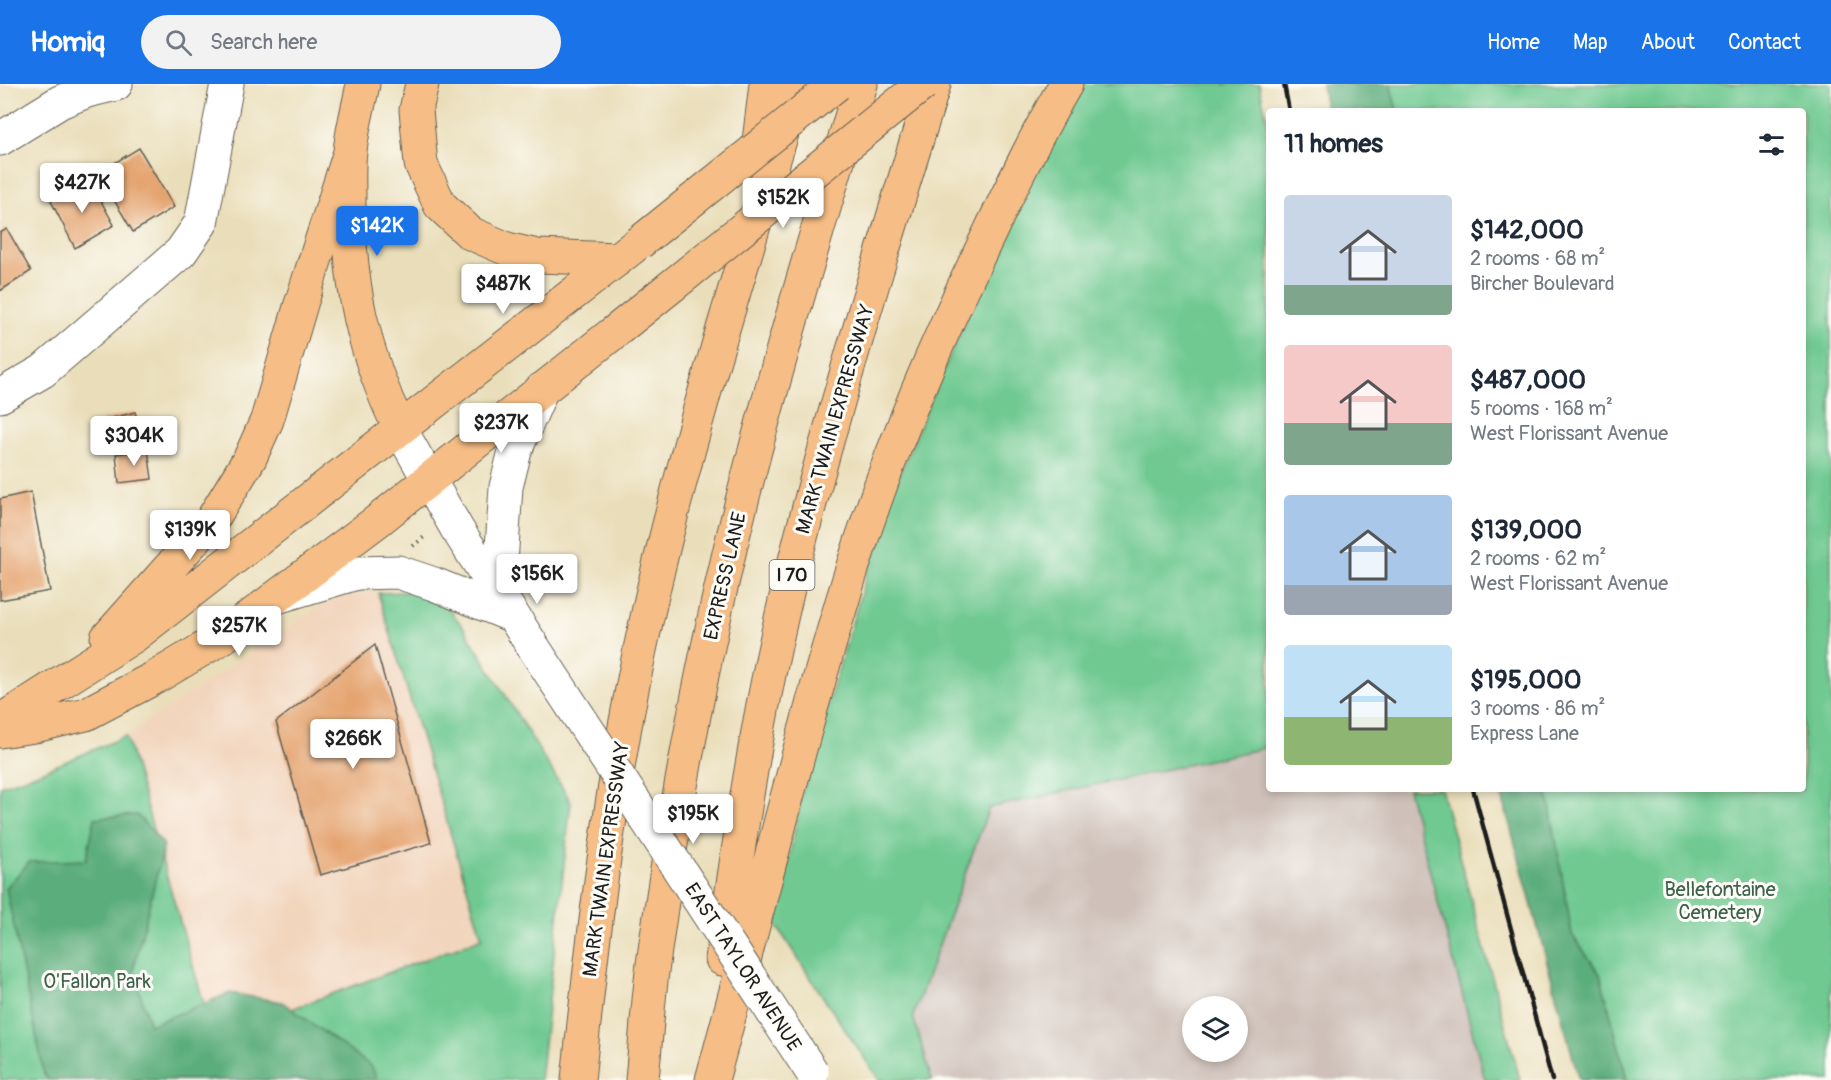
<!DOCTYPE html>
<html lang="en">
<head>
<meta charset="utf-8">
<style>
	body { margin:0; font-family:Pangolin,sans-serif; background:#f2f2f3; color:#1f2937; height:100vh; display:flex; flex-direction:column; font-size:22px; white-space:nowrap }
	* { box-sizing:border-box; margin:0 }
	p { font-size:20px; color:#747a83 }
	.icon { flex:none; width:33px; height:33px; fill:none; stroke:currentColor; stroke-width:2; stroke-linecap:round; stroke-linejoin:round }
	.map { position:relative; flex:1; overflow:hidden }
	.details { position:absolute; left:1266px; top:24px; width:540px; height:684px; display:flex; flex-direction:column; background:#fff; border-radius:6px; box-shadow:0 3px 9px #0003 }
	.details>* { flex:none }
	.buttons { position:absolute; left:1182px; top:912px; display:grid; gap:12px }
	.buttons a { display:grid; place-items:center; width:66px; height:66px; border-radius:50%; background:#fff; box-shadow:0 3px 9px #0003; font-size:30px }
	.price { position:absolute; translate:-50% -51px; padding:0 14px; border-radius:6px; background:#fff; color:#222; font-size:20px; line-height:39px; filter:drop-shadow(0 2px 3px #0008) }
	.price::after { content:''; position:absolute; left:50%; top:36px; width:18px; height:14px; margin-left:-9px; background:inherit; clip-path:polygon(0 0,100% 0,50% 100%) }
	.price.current { background:#1a73e8; color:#fff }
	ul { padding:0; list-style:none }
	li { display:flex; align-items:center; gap:18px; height:150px; padding:0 18px }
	li span { display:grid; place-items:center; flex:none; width:168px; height:120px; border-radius:6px; color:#555 }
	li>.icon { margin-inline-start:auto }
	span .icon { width:72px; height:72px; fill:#fffc; stroke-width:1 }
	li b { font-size:26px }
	h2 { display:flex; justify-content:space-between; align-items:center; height:72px; padding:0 18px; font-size:26px }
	header { display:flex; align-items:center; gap:36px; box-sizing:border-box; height:84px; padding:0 30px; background:#1a73e8; color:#fff }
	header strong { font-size:28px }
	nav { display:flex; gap:33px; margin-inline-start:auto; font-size:21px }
	.search { width:420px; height:54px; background:#f2f2f3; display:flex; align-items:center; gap:15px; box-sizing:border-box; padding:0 21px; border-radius:33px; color:#747a83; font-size:22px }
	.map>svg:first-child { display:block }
	.built { fill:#f2d5bd }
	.industrial { fill:#cfc1ba; fill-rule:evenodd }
	.green { fill:#6fc991; stroke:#467256; stroke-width:1.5 }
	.forest { fill:#5bad7b; stroke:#3c644c; stroke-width:1.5 }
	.building { fill:#e4a06b }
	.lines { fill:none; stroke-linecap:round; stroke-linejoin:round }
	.minor-casing { stroke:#646053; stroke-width:35 }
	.major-casing { stroke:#646053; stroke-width:35 }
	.highway-casing { stroke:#646053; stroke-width:35 }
	.path { stroke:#646053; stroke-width:4; stroke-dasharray:1.5 4.5; stroke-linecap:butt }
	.minor { stroke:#fff; stroke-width:33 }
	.major { stroke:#f6be86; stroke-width:33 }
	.highway { stroke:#f6be86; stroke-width:33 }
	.rail { stroke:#1c1c1c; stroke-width:4.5 }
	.minor-bridge-casing { stroke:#646053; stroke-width:35; stroke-linecap:butt }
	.major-bridge-casing { stroke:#646053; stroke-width:35; stroke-linecap:butt }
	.minor-bridge { stroke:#fff; stroke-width:33 }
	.major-bridge { stroke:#f6be86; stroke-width:33 }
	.labels { text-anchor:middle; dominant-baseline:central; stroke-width:6; stroke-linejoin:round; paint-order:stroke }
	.shield { fill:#fdfcf7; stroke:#605f5e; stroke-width:1.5 }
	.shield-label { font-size:18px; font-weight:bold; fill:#1c1c1c }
	.street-label { font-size:20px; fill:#1c1c1c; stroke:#fdfcf7 }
	.park-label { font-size:20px; fill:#3d614b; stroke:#fdfcf7 }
</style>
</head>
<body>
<header>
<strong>Homiq</strong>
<div class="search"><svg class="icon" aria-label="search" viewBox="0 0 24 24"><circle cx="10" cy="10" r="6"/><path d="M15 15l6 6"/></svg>Search here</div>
<nav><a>Home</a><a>Map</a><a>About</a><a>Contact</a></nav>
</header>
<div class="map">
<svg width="1831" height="996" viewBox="0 0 1831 996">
	<rect width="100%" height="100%" fill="#fdfcf7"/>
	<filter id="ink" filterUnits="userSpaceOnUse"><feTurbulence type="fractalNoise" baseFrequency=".0167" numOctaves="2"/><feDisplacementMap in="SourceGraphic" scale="12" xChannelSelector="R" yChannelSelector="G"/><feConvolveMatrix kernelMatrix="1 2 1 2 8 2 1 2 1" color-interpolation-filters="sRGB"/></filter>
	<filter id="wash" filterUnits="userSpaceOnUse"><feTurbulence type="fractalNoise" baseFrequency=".008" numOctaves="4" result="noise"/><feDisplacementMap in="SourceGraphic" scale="24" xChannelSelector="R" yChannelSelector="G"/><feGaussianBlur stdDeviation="1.35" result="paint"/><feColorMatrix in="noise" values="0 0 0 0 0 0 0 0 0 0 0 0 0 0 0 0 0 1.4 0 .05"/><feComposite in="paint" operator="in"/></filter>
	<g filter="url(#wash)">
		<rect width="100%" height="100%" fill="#eadeba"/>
		<path class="built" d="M346 509H378L482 853 213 954 126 652 319 523Z"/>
		<path class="industrial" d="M1269 663V705H1408L1485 996H932L913 932 989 724ZM1192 922H1238V968H1192Z"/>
		<path class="green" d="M1080 0H1259L1269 44V663L989 724 913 932 932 996H879L827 919 776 841 802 709 886 424 932 312 1033 85Z
			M1390 0H1831V996H1627L1600 890 1572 851 1547 705H1803V27H1397Z
			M406 508 426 513 447 523 464 544 571 718 540 996H0V702L36 690 126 652 214 954 482 854 378 509Z
			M1408 705H1441L1520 996H1485Z"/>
		<path class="forest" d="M1322 0H1390L1397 27H1326Z
			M1500 705H1547L1572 851 1600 890 1627 996H1579Z
			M137 731 164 761 133 887 150 941 230 909 282 918 372 983 377 996H49L44 990 6 804 29 778 86 776 95 734Z"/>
		<g id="blocks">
			<path class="building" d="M139 64 174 123 133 148 98 89Z
				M90 97 114 141 75 164 51 117Z
				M7 145 31 187 0 207V149Z
				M135 328 144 358 111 366 102 337Z
				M148 366 152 395 119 399 116 370Z
				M31 408 50 507 0 516V415Z
				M375 561 431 759 320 791 276 638Z"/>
		</g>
	</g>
	<g filter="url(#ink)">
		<use href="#blocks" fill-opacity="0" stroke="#646053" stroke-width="1.5"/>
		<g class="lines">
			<defs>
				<path id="minor" d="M0 55 60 18 87 7 116 0
					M0 312 43 287 181 168 201 139 227 0
					M400 345 457 445 532 561
					M499 510 506 403 515 367 542 305
					M280 512 357 489 398 488 434 500 513 532"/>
				<path id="major" d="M363 0C359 22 352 45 350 68 348 83 349 99 349 114 348 199 363 269 400 345
					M107 554 212 436 250 374 267 336 301 220 350 68
					M0 637 134 552 632 164
					M0 647 35 642 86 630 156 593 223 553 376 438 612 250"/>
				<path id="highway" d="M422 0 416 26 421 80 440 121 470 149 507 165 538 172 618 175
					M756 82 766 0
					M722 875C742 736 763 597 799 461 839 306 887 153 934 0
					M578 996C594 840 613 683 648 529 688 350 744 175 797 0
					M642 996C646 955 648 914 654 873 673 736 698 599 730 465 768 308 815 154 861 0
					M712 996C759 825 800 652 853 482 889 369 936 258 988 152 1012 101 1037 49 1066 0"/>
			</defs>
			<use href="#minor" class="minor-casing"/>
			<use href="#major" class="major-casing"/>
			<use href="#highway" class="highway-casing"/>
			<path class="path" d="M413 462 424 453"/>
			<use href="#minor" class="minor"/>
			<use href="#major" class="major"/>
			<use href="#highway" class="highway"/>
			<path class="rail" d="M1284 0 1289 27
				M1473 705 1552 996"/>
			<defs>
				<path id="minor-bridge" d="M532 561 812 988"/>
				<path id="major-bridge" d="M639 159 837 0
					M612 250 923 0"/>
			</defs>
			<use href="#minor-bridge" class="minor-bridge-casing"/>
			<use href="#major-bridge" class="major-bridge-casing"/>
			<use href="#minor-bridge" class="minor-bridge"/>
			<use href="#major-bridge" class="major-bridge"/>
		</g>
	</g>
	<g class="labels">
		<rect class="shield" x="769.5" y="476" width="45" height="30" rx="4.5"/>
		<g class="shield-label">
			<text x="792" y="491">I 70</text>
		</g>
		<g class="street-label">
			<text transform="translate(835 335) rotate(-74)">MARK TWAIN EXPRESSWAY</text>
			<text transform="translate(725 492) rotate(-77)">EXPRESS LANE</text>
			<text transform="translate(606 775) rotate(-82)">MARK TWAIN EXPRESSWAY</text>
			<text transform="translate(743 883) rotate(57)">EAST TAYLOR AVENUE</text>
		</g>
		<g class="park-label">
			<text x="1720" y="805">Bellefontaine<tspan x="1720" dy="23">Cemetery</tspan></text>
			<text x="97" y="897">O'Fallon Park</text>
		</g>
	</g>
</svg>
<div class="buttons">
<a><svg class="icon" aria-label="layers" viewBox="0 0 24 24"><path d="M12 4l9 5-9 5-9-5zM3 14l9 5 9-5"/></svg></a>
</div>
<b class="price" style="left:82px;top:130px">$427K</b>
<b class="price" style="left:783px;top:145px">$152K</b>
<b class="price current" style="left:377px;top:173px">$142K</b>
<b class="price" style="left:503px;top:231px">$487K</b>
<b class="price" style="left:501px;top:370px">$237K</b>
<b class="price" style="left:134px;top:383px">$304K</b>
<b class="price" style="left:190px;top:477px">$139K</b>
<b class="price" style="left:537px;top:521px">$156K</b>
<b class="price" style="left:239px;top:573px">$257K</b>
<b class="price" style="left:353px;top:686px">$266K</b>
<b class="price" style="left:693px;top:761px">$195K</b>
<section class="details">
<h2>11 homes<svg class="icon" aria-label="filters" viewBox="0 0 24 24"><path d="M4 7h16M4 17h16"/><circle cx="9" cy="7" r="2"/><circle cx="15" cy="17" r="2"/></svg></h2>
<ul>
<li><span style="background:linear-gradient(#c9d6e8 75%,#7fa58c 0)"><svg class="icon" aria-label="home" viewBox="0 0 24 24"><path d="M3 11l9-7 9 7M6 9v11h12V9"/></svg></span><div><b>$142,000</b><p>2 rooms · 68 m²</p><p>Bircher Boulevard</p></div></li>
<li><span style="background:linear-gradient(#f6c9c9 65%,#7fa58c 0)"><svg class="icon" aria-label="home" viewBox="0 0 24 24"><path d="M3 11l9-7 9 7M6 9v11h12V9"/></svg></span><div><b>$487,000</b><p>5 rooms · 168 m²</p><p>West Florissant Avenue</p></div></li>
<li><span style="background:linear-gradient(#a9c7e8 75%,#9aa5b1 0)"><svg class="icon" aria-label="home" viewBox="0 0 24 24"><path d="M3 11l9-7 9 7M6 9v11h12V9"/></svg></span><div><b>$139,000</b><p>2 rooms · 62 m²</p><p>West Florissant Avenue</p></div></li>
<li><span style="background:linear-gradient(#bfe0f5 60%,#8fb573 0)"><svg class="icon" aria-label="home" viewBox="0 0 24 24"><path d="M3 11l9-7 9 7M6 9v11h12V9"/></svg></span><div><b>$195,000</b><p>3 rooms · 86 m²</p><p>Express Lane</p></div></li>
</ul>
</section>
</div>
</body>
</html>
